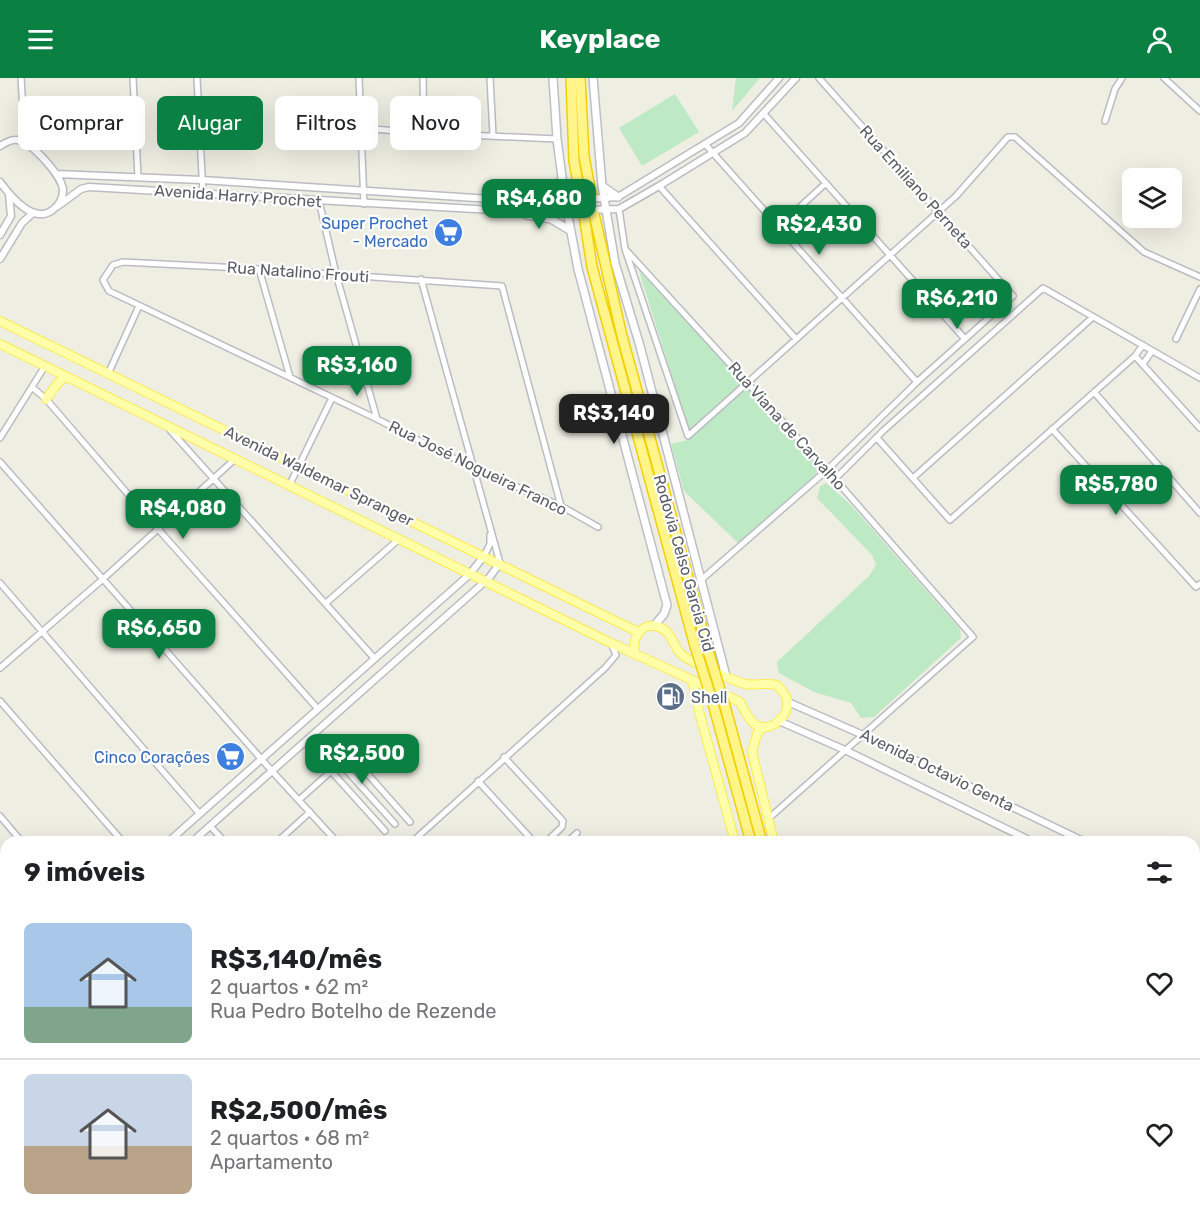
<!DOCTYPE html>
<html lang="pt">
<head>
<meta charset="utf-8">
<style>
	body { margin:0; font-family:Rubik,sans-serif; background:#f6f6f6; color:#202124; height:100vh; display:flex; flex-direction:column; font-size:22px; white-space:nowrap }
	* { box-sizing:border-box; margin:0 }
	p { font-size:20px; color:#757577 }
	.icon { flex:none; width:33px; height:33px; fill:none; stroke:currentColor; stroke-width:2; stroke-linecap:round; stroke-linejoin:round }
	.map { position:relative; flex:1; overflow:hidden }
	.panel { position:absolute; left:0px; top:758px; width:1200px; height:386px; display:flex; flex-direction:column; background:#fff; border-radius:18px 18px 0 0; box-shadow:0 6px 24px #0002 }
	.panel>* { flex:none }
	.hud { position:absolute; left:18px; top:18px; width:600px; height:54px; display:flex; gap:12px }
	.fabs { position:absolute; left:1122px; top:90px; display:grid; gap:12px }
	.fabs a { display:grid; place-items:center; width:60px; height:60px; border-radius:9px; background:#fff; box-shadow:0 6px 24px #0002; font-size:30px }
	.price { position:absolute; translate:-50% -51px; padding:0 14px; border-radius:12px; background:#0b8043; color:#fff; font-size:20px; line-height:39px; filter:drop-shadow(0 2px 3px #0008) }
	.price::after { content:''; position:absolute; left:50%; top:36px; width:18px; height:14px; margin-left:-9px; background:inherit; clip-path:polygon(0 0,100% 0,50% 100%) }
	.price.active { background:#222; color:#fff }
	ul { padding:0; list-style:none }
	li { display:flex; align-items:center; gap:18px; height:150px; padding:0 24px }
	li+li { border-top:2px solid #e0e0e0 }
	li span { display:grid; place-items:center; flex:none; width:168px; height:120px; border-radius:9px; color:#555 }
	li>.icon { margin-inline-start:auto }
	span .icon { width:72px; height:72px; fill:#fffc; stroke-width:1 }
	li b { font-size:26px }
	h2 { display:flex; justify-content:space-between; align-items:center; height:72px; padding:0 24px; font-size:26px }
	.chip { padding:0 21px; border-radius:9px; background:#fff; box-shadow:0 6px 24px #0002; font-size:21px; line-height:54px }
	.chip.active { background:#0b8043; color:#fff }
	header { display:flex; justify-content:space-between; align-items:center; height:78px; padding:0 24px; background:#0b8043; color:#fff; font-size:27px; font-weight:700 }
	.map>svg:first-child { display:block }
	.commercial { fill:#fffdd8 }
	.green { fill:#bde9c4 }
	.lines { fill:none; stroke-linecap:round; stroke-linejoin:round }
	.stream { stroke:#a3c7ff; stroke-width:1.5 }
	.minor-casing { stroke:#babcc3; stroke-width:8 }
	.tertiary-casing { stroke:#babcc3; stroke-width:9 }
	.secondary-casing { stroke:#bdbfc7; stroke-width:10 }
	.primary-casing { stroke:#feeb4d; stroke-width:10 }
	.motorway-casing { stroke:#f2d000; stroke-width:12 }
	.minor { stroke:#fff; stroke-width:5 }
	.tertiary { stroke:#fff; stroke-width:6 }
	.secondary { stroke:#fff; stroke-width:7 }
	.primary { stroke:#feffa8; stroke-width:8 }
	.motorway { stroke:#fff58a; stroke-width:9 }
	.motorway-bridge-casing { stroke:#f2d000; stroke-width:12; stroke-linecap:butt }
	.motorway-bridge { stroke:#fff58a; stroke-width:9 }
	.labels { text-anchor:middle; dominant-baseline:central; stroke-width:4.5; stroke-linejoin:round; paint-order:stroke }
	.street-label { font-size:16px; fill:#5b5d65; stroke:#fff }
	.shop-label { font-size:16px; fill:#366cbe; stroke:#fff; text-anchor:end }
	.service-label { font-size:16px; fill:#4e5e75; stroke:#fff; text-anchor:start }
</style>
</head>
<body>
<header><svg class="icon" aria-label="menu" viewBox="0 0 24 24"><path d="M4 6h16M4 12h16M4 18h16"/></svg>Keyplace<svg class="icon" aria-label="person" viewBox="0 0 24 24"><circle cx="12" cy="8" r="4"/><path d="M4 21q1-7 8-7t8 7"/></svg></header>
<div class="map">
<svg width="1200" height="1142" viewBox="0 0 1200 1142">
	<rect width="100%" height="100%" fill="#efeee3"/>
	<path class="commercial" d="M773 1137H839L840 1142H774Z"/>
	<path class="green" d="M736 0H760L732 33Z
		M675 16 699 54 642 88 619 50Z
		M639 193 744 303 689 353Z
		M749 308 822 391 738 465 684 413 671 366 688 362Z
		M826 405 851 427 960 551 961 560 874 639 861 640 851 625 814 614 779 595 777 584 869 498 876 487 872 477 817 420 820 408Z
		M6 934V1042L0 1039V939Z
		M343 1137H590L584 1142H347Z"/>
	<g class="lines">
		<path class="stream" d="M0 939 6 941
			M426 1137 432 1142"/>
		<defs>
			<path id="minor" d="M21 0 25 64
				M133 0 138 99
				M197 0 203 116
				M359 0 364 126
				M423 0 424 55
				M490 0 493 58
				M1164 0 1200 33
				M764 36 965 261
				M1105 43 1115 11 1122 0
				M360 50 424 55 557 61
				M705 66 917 304
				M659 108 796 261
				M319 123 336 196 377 341
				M619 131 625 171 835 401 973 559 768 741
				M778 149 826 105
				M625 171 688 358 956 118 1008 59H1015L1144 174 1200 199
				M259 191 290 299
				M421 201 500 485
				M1176 261 1200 211
				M1135 278 1200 350
				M1143 286 1152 273
				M108 296 139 228
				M33 310 46 321 158 451 318 631
				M1094 314 1200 435
				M1052 351 1196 509 1200 506
				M170 352 375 581
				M0 360 45 288
				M877 360 950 442 1135 278 1143 267
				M0 384 271 692 337 764
				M913 400 1093 239
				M835 401 883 353 1043 210 1200 300
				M289 408 332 320
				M561 428 502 208 259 191 123 184 113 187 103 202 109 213 377 341 473 390 561 428 598 449
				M484 478 490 466V457
				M701 502 827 392 917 304 1013 218 819 0
				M0 505 199 735
				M326 525 398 462
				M0 590 103 501 235 381
				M0 623 123 764
				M504 679 563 743 562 749 546 764
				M340 685 395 746
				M331 693 385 753
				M478 703 534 764
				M299 722 350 676 410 744
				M0 738 22 764
				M210 748 225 764
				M277 764 310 734
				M412 764 605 590 616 577 611 565
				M567 764 577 755
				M1064 764 1071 757
				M0 842 6 845
				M0 1045 6 1048
				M0 1108 6 1110
				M1194 1114 1200 1109
				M78 1137 90 1142
				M229 1137 241 1142
				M982 1137 987 1142
				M45 1142 48 1137
				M65 1142 71 1137
				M1161 1142 1167 1137"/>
			<path id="tertiary" d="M0 68C5 65 11 61 17 62 32 64 62 98 63 112 63 119 60 125 56 129 36 150 11 119 0 104
				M56 96 202 102 535 124 618 119 739 45 779 0
				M58 128 81 111 89 109 529 134 619 131 659 108 745 55 796 0
				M0 157 11 138 9 116
				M0 181 22 145 33 135
				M788 624 863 657 1085 764
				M779 643 845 672 1033 764
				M168 764 469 497 484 478
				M192 764 489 500 500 485
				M1194 815 1200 818
				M1194 839 1200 842
				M0 917 6 911
				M0 934 6 929"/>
			<path id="secondary" d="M553 0 557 61 565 122 578 191 667 527 664 536 654 548
				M593 0 602 108 615 185 640 268 726 598
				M602 108 618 119
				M523 123C541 119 551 116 562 101
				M522 134 527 137 551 141 571 153"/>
			<path id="primary" d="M0 243 638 554
				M0 266 611 565 740 624C744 631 748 642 756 647 771 655 790 638 787 622 786 616 781 611 777 607 766 604 756 608 745 606 734 603 690 584 682 577 672 568 673 554 659 549 641 543 630 562 636 577
				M46 321 58 305 65 299
				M692 602 700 637 735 764
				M763 649 757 656 752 674 774 764
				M841 1137V1142
				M878 1137 880 1142"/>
			<path id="motorway" d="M571 0 574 83 580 116
				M580 0 584 78 591 116
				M594 136 622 258 709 576
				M584 137 592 189 695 568
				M712 622 751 764
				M725 628 762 764
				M853 1137 854 1142
				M864 1137 865 1142"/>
		</defs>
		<use href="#minor" class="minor-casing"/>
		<use href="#tertiary" class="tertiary-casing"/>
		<use href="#secondary" class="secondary-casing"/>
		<use href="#primary" class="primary-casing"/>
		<use href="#motorway" class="motorway-casing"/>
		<use href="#minor" class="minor"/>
		<use href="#tertiary" class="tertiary"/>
		<use href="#secondary" class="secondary"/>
		<use href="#primary" class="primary"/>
		<use href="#motorway" class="motorway"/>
		<defs>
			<path id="motorway-bridge" d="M695 568 712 622
				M709 576 725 628"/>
		</defs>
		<use href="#motorway-bridge" class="motorway-bridge-casing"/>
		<use href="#motorway-bridge" class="motorway-bridge"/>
	</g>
	<defs>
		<symbol id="supermarket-disc" viewBox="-11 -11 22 22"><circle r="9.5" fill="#3f7fe0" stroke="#fff"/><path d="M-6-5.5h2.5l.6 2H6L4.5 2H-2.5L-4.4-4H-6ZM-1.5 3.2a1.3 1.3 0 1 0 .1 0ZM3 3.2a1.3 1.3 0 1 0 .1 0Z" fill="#fff"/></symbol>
		<symbol id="fuel-disc" viewBox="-11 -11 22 22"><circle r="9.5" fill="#5c6f8a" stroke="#fff"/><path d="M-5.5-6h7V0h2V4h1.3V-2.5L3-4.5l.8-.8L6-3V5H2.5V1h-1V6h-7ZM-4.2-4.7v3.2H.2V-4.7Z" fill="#fff"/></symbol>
	</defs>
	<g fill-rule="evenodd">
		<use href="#supermarket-disc" x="432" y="138" width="33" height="33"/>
		<use href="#fuel-disc" x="654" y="602" width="33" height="33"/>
		<use href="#supermarket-disc" x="214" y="662" width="33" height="33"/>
	</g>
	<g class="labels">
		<g class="street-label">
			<text transform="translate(916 109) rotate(48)">Rua Emiliano Perneta</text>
			<text transform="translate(238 118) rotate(4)">Avenida Harry Prochet</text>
			<text transform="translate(298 194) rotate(4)">Rua Natalino Frouti</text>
			<text transform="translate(787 348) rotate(48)">Rua Viana de Carvalho</text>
			<text transform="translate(478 390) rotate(26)">Rua José Nogueira Franco</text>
			<text transform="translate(319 398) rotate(26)">Avenida Waldemar Spranger</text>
			<text transform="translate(684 485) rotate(74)">Rodovia Celso Garcia Cid</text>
			<text transform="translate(937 692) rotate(26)">Avenida Octavio Genta</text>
		</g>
		<g class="shop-label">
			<text x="428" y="145">Super Prochet<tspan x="428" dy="18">- Mercado</tspan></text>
			<text x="210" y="679">Cinco Corações</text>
		</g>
		<g class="service-label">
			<text x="691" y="619">Shell</text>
		</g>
	</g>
</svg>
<div class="fabs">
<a><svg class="icon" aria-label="layers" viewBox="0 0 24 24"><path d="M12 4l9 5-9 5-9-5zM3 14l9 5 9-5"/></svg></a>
</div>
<b class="price" style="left:539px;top:152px">R$4,680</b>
<b class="price" style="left:819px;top:178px">R$2,430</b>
<b class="price" style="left:957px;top:252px">R$6,210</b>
<b class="price" style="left:357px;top:319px">R$3,160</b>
<b class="price active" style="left:614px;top:367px">R$3,140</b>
<b class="price" style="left:1116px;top:438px">R$5,780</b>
<b class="price" style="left:183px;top:462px">R$4,080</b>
<b class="price" style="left:159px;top:582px">R$6,650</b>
<b class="price" style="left:362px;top:707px">R$2,500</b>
<div class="hud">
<a class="chip">Comprar</a>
<a class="chip active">Alugar</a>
<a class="chip">Filtros</a>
<a class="chip">Novo</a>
</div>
<section class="panel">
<h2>9 imóveis<svg class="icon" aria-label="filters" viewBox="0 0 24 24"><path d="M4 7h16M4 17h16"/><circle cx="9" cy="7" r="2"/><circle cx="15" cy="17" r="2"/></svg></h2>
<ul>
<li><span style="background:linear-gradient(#a9c7e8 70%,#7fa58c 0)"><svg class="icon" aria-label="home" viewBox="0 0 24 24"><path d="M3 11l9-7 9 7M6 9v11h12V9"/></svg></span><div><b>R$3,140/mês</b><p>2 quartos · 62 m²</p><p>Rua Pedro Botelho de Rezende</p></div><svg class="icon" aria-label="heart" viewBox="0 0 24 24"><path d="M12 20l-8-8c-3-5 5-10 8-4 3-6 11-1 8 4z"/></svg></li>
<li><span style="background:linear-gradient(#c9d6e8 60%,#b9a48a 0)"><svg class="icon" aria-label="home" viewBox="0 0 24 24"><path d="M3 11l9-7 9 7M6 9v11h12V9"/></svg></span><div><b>R$2,500/mês</b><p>2 quartos · 68 m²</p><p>Apartamento</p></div><svg class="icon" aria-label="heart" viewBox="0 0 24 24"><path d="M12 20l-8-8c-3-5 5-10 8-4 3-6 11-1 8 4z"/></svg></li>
</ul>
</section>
</div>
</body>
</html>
